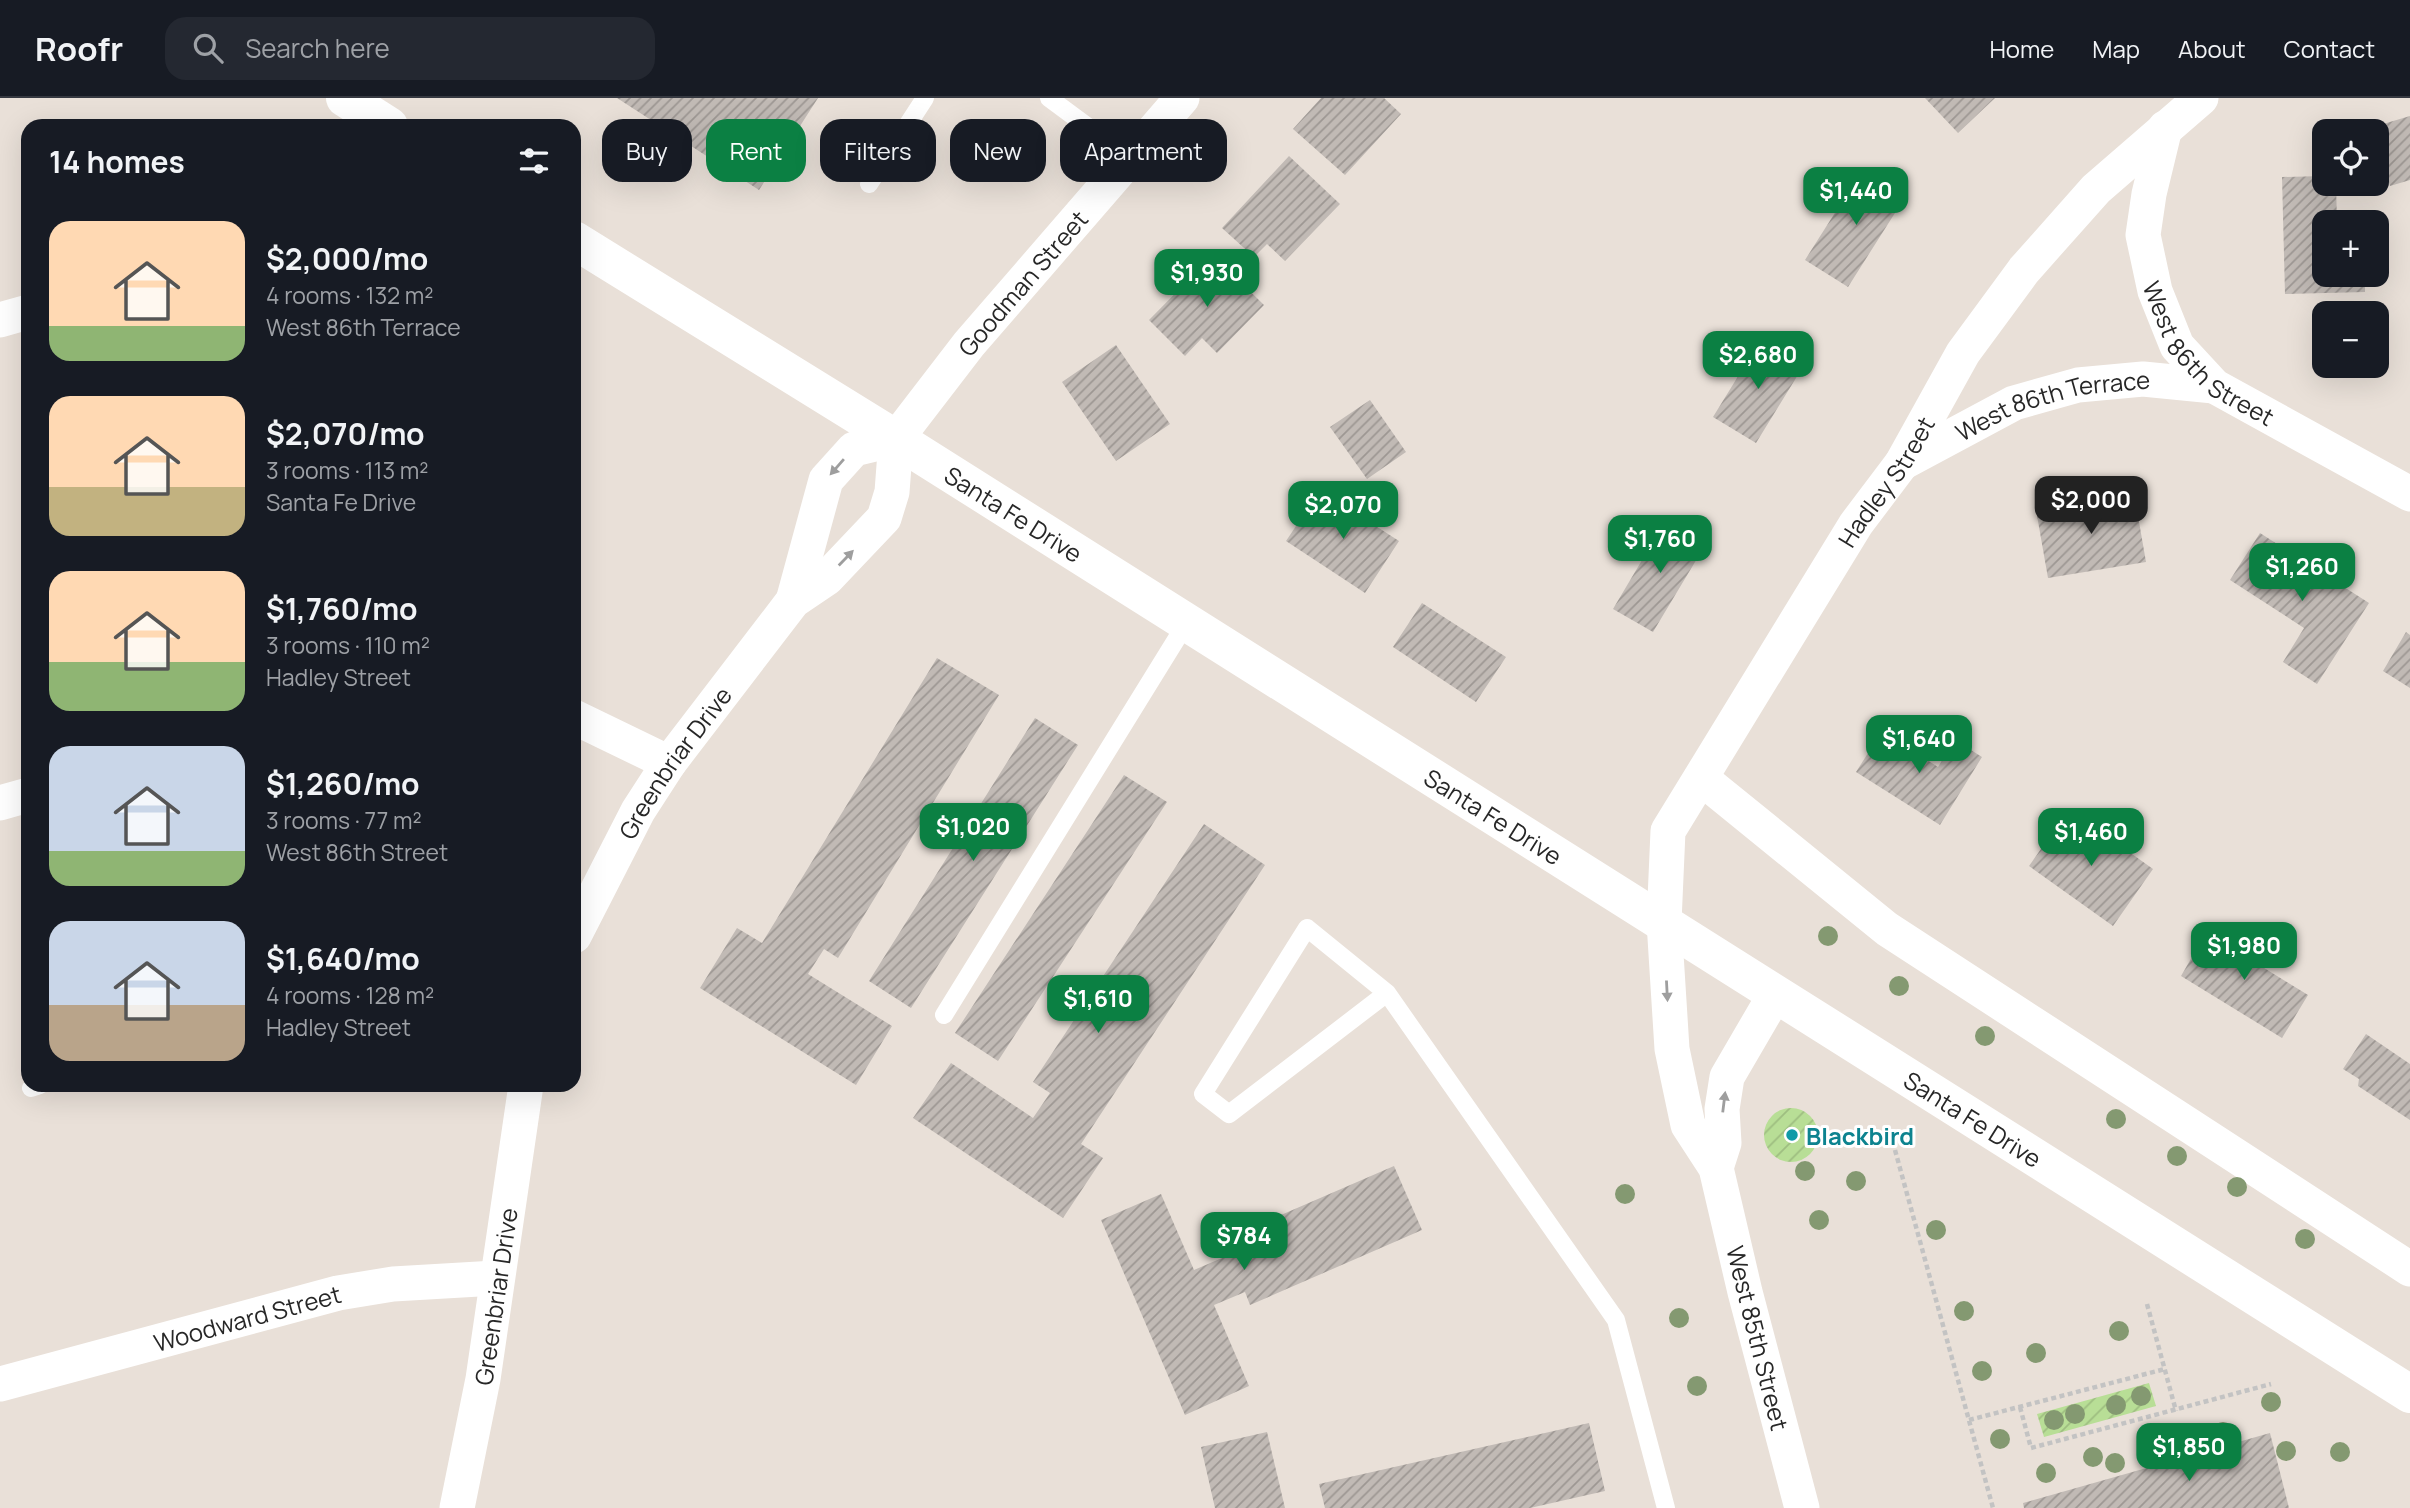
<!DOCTYPE html>
<html lang="en">
<head>
<meta charset="utf-8">
<style>
	body { margin:0; font-family:Manrope,sans-serif; background:#242831; color:#f1f3f6; height:100vh; display:flex; flex-direction:column; font-size:26px; white-space:nowrap }
	* { box-sizing:border-box; margin:0 }
	p { font-size:23px; color:#9ea1a6 }
	.icon { flex:none; width:38px; height:38px; fill:none; stroke:currentColor; stroke-width:2; stroke-linecap:round; stroke-linejoin:round }
	.map { position:relative; flex:1; overflow:hidden }
	.sheet { position:absolute; left:21px; top:21px; width:560px; height:973px; display:flex; flex-direction:column; background:#171b24; border-radius:21px; box-shadow:0 7px 28px #0002 }
	.sheet>* { flex:none }
	.hud { position:absolute; left:602px; top:21px; width:665px; height:63px; display:flex; gap:14px }
	.fabs { position:absolute; left:2312px; top:21px; display:grid; gap:14px }
	.fabs a { display:grid; place-items:center; width:77px; height:77px; border-radius:14px; background:#171b24; box-shadow:0 7px 28px #0002; font-size:35px }
	.price { position:absolute; translate:-50% -60px; padding:0 16px; border-radius:14px; background:#0b8043; color:#fff; font-size:23px; line-height:46px; filter:drop-shadow(0 2px 4px #0008) }
	.price::after { content:''; position:absolute; left:50%; top:42px; width:21px; height:16px; margin-left:-10px; background:inherit; clip-path:polygon(0 0,100% 0,50% 100%) }
	.price.current { background:#222; color:#fff }
	ul { padding:0; list-style:none }
	li { display:flex; align-items:center; gap:21px; height:175px; padding:0 28px }
	li span { display:grid; place-items:center; flex:none; width:196px; height:140px; border-radius:21px; color:#555 }
	li>.icon { margin-inline-start:auto }
	span .icon { width:84px; height:84px; fill:#fffc; stroke-width:1 }
	li b { font-size:30px }
	h2 { display:flex; justify-content:space-between; align-items:center; height:84px; padding:0 28px; font-size:30px }
	.tag { padding:0 24px; border-radius:21px; background:#171b24; box-shadow:0 7px 28px #0002; font-size:24px; line-height:63px }
	.tag.current { background:#0b8043; color:#fff }
	header { display:flex; align-items:center; gap:42px; box-sizing:border-box; height:98px; padding:0 35px; background:#171b24; border-bottom:2px solid #363941 }
	header strong { font-size:33px }
	nav { display:flex; gap:38px; margin-inline-start:auto; font-size:24px }
	.search { width:490px; height:63px; background:#242831; display:flex; align-items:center; gap:18px; box-sizing:border-box; padding:0 24px; border-radius:21px; color:#9ea1a6; font-size:26px }
	.map>svg:first-child { display:block }
	.garden { fill:url(#garden-furrows) }
	.building { fill:url(#building-hatch) }
	.lines { fill:none; stroke-linecap:round; stroke-linejoin:round }
	.path { stroke:#c3c3c3; stroke-width:4.5; stroke-dasharray:5 3.5; stroke-linecap:butt }
	.service { stroke:#fff; stroke-width:18 }
	.minor { stroke:#fff; stroke-width:35 }
	.secondary { stroke:#fff; stroke-width:38 }
	.tree { fill:#849971 }
	.oneway { fill:#9e9e9e }
	.culture-dot { fill:#0f9aa8; stroke:#fff; stroke-width:2.5 }
	.labels { text-anchor:middle; dominant-baseline:central; stroke-width:6; stroke-linejoin:round; paint-order:stroke }
	.street-label { font-size:24px; fill:#272727; stroke:#fff }
	.culture-label { font-size:24px; font-weight:bold; fill:#0d838f; stroke:#fff; text-anchor:start }
</style>
</head>
<body>
<header>
<strong>Roofr</strong>
<div class="search"><svg class="icon" aria-label="search" viewBox="0 0 24 24"><circle cx="10" cy="10" r="6"/><path d="M15 15l6 6"/></svg>Search here</div>
<nav><a>Home</a><a>Map</a><a>About</a><a>Contact</a></nav>
</header>
<div class="map">
<svg width="2410" height="1410" viewBox="0 0 2410 1410">
	<defs>
		<pattern id="garden-furrows" width="10" height="10" patternUnits="userSpaceOnUse" patternTransform="scale(1.75)"><rect width="10" height="10" fill="#b8de96"/><path d="M-1 1l2-2M0 10L10 0M9 11l2-2" fill="none" stroke="#9ebe81"/></pattern>
		<pattern id="building-hatch" width="6" height="6" patternUnits="userSpaceOnUse" patternTransform="scale(1.75)"><rect width="6" height="6" fill="#c1bab5"/><path d="M-1 1l2-2M0 6l6-6M5 7l2-2" fill="none" stroke="#9d9793"/></pattern>
	</defs>
	<rect width="100%" height="100%" fill="#e9e0d8"/>
	<path class="garden" d="M1764 1037a27 27 0 1 1 54 0a27 27 0 1 1-54 0Z
		M2149 1285 2156 1308 2044 1339 2037 1316Z"/>
	<path class="building" d="M617 0H818L759 92Z
		M1321 0H1384L1401 16 1345 77 1293 31Z
		M1925 0H1995L1958 35Z
		M2410 18V82L2390 88 2376 42V33H2374L2373 29Z
		M1289 58 1340 106 1285 163 1267 146 1254 159 1222 130Z
		M1864 69 1907 96 1848 189 1805 162Z
		M2324 78V86H2336L2337 124H2324V177H2365V194L2285 196 2282 79Z
		M1213 157 1264 207 1217 255 1202 240 1185 258 1149 222Z
		M1761 241 1804 267 1756 345 1713 319Z
		M1116 247 1170 326 1116 363 1062 284Z
		M1370 302 1406 354 1367 381 1330 329Z
		M1320 392 1399 443 1365 495 1286 443Z
		M2134 395 2146 464 2048 480 2036 412Z
		M1667 420 1707 444 1653 534 1613 511Z
		M2260 435 2369 505 2317 586 2283 564 2304 530 2230 482Z
		M1422 505 1506 559 1476 604 1393 549Z
		M2406 534 2410 537V590L2383 573Z
		M937 560 999 597 838 860 824 851 808 876 892 928 856 987 700 890 737 830 762 845Z
		M1035 620 1078 647 911 910 869 883Z
		M1882 633 1938 669 1955 642 1982 659 1940 727 1856 674Z
		M1124 677 1167 704 998 963 955 935Z
		M2069 711 2153 771 2113 828 2029 768Z
		M1204 726 1265 767 1081 1046 1103 1060 1063 1120 913 1020 951 965 1033 1020 1050 995 1033 984Z
		M2229 826 2253 840 2243 857 2308 897 2282 940 2181 878 2203 840 2215 847Z
		M2366 936 2410 966V1022L2358 988 2359 981 2343 971Z
		M1394 1068 1422 1132 1250 1207 1245 1194 1214 1207 1249 1288 1185 1317 1101 1122 1161 1096 1194 1172 1229 1157 1223 1142Z
		M1589 1325 1605 1393 1530 1410H1325L1319 1386Z
		M1267 1334 1285 1410H1215L1201 1349Z
		M2270 1335 2289 1410H2024L2023 1405Z"/>
	<g class="lines">
		<path class="path" d="M1895 1052 1993 1410
			M2147 1206 2176 1313
			M2020 1309 2031 1350 2271 1286
			M1969 1322 2165 1271"/>
		<path class="service" d="M1049 0 1130 60
			M869 86 925 0
			M1387 895 1229 1016 1203 996 1307 830 1387 895 1616 1222 1666 1410
			M944 917 1187 524
			M31 990 40 987"/>
		<g class="minor">
			<path id="s1" d="M2165 30 2149 96 2143 137 2155 193 2177 248 2214 288 2410 396"/>
			<path d="M0 222 28 214"/>
			<path id="s2" d="M896 341 969 246 1182 0"/>
			<path id="s3" d="M1902 365 2014 305 2078 287 2143 281 2214 288"/>
			<path d="M793 503 826 382 854 351 896 341"/>
			<path d="M574 619 669 665"/>
			<path d="M1701 680 1887 831 2410 1171"/>
			<path d="M0 705 28 697"/>
			<path id="s4" d="M574 838 638 713 669 665 793 503 827 480 884 420 892 394 896 341"/>
			<path d="M1716 1070 1724 1045 1722 1011 1727 979 1776 895"/>
			<path id="s5" d="M0 1286 338 1195 393 1186 496 1180"/>
			<path id="s6" d="M457 1410 483 1281 526 987"/>
			<path id="s7" d="M1802 1410 1745 1194 1716 1070 1688 1027 1672 951 1664 824 1668 733 1856 426 1902 365 1963 255 2024 172 2096 91 2201 0"/>
		</g>
		<g class="secondary">
			<path d="M345 0 389 28"/>
			<path id="s8" d="M574 142 896 341 2410 1296"/>
		</g>
	</g>
	<g class="tree">
		<circle cx="1828" cy="838" r="10"/>
		<circle cx="1899" cy="888" r="10"/>
		<circle cx="1985" cy="938" r="10"/>
		<circle cx="2116" cy="1021" r="10"/>
		<circle cx="2177" cy="1058" r="10"/>
		<circle cx="1805" cy="1073" r="10"/>
		<circle cx="1856" cy="1083" r="10"/>
		<circle cx="2237" cy="1089" r="10"/>
		<circle cx="1625" cy="1096" r="10"/>
		<circle cx="1819" cy="1122" r="10"/>
		<circle cx="1936" cy="1132" r="10"/>
		<circle cx="2305" cy="1141" r="10"/>
		<circle cx="1964" cy="1213" r="10"/>
		<circle cx="1679" cy="1220" r="10"/>
		<circle cx="2119" cy="1233" r="10"/>
		<circle cx="2036" cy="1255" r="10"/>
		<circle cx="1982" cy="1273" r="10"/>
		<circle cx="1697" cy="1288" r="10"/>
		<circle cx="2141" cy="1298" r="10"/>
		<circle cx="2271" cy="1304" r="10"/>
		<circle cx="2116" cy="1307" r="10"/>
		<circle cx="2075" cy="1316" r="10"/>
		<circle cx="2054" cy="1322" r="10"/>
		<circle cx="2223" cy="1334" r="10"/>
		<circle cx="2000" cy="1341" r="10"/>
		<circle cx="2192" cy="1341" r="10"/>
		<circle cx="2155" cy="1353" r="10"/>
		<circle cx="2286" cy="1353" r="10"/>
		<circle cx="2340" cy="1354" r="10"/>
		<circle cx="2093" cy="1359" r="10"/>
		<circle cx="2115" cy="1365" r="10"/>
		<circle cx="2046" cy="1375" r="10"/>
	</g>
	<defs><path id="oneway-solid" d="M-6-.8H1V-3.2L6.5 0L1 3.2V.8H-6Z" transform="scale(1.75)"/></defs>
	<g class="oneway">
		<use href="#oneway-solid" transform="translate(837 369) rotate(131)"/>
		<use href="#oneway-solid" transform="translate(846 460) rotate(-46)"/>
		<use href="#oneway-solid" transform="translate(1667 893) rotate(87)"/>
		<use href="#oneway-solid" transform="translate(1724 1004) rotate(-83)"/>
	</g>
	<circle class="culture-dot" cx="1792" cy="1037" r="7"/>
	<g class="labels">
		<g class="street-label">
			<text stroke="none"><textPath href="#s2" startOffset="201">Goodman Street</textPath></text>
			<text stroke="none"><textPath href="#s1" startOffset="252">West 86th Street</textPath></text>
			<text stroke="none"><textPath href="#s3" startOffset="164">West 86th Terrace</textPath></text>
			<text stroke="none"><textPath href="#s7" startOffset="1110">Hadley Street</textPath></text>
			<text stroke="none"><textPath href="#s8" startOffset="518">Santa Fe Drive</textPath></text>
			<text stroke="none"><textPath href="#s4" startOffset="201">Greenbriar Drive</textPath></text>
			<text stroke="none"><textPath href="#s8" startOffset="1085">Santa Fe Drive</textPath></text>
			<text stroke="none"><textPath href="#s8" startOffset="1652">Santa Fe Drive</textPath></text>
			<text stroke="none"><textPath href="#s6" startOffset="215">Greenbriar Drive</textPath></text>
			<text stroke="none"><textPath href="#s5" startOffset="256">Woodward Street</textPath></text>
			<text transform="translate(1758 1240) rotate(76)">West 85th Street</text>
		</g>
		<g class="culture-label">
			<text x="1806" y="1037">Blackbird</text>
		</g>
	</g>
</svg>
<div class="fabs">
<a><svg class="icon" aria-label="locate" viewBox="0 0 24 24"><circle cx="12" cy="12" r="6"/><path d="M12 2v4M12 18v4M2 12h4M18 12h4"/></svg></a>
<a>+</a>
<a>−</a>
</div>
<b class="price" style="left:1856px;top:129px">$1,440</b>
<b class="price" style="left:1207px;top:211px">$1,930</b>
<b class="price" style="left:1758px;top:293px">$2,680</b>
<b class="price current" style="left:2091px;top:438px">$2,000</b>
<b class="price" style="left:1343px;top:443px">$2,070</b>
<b class="price" style="left:1660px;top:477px">$1,760</b>
<b class="price" style="left:2302px;top:505px">$1,260</b>
<b class="price" style="left:1919px;top:677px">$1,640</b>
<b class="price" style="left:973px;top:765px">$1,020</b>
<b class="price" style="left:2091px;top:770px">$1,460</b>
<b class="price" style="left:2244px;top:884px">$1,980</b>
<b class="price" style="left:1098px;top:937px">$1,610</b>
<b class="price" style="left:1244px;top:1174px">$784</b>
<b class="price" style="left:2189px;top:1385px">$1,850</b>
<div class="hud">
<a class="tag">Buy</a>
<a class="tag current">Rent</a>
<a class="tag">Filters</a>
<a class="tag">New</a>
<a class="tag">Apartment</a>
</div>
<section class="sheet">
<h2>14 homes<svg class="icon" aria-label="filters" viewBox="0 0 24 24"><path d="M4 7h16M4 17h16"/><circle cx="9" cy="7" r="2"/><circle cx="15" cy="17" r="2"/></svg></h2>
<ul>
<li><span style="background:linear-gradient(#ffd9b3 75%,#8fb573 0)"><svg class="icon" aria-label="home" viewBox="0 0 24 24"><path d="M3 11l9-7 9 7M6 9v11h12V9"/></svg></span><div><b>$2,000/mo</b><p>4 rooms · 132 m²</p><p>West 86th Terrace</p></div></li>
<li><span style="background:linear-gradient(#ffd9b3 65%,#c2b280 0)"><svg class="icon" aria-label="home" viewBox="0 0 24 24"><path d="M3 11l9-7 9 7M6 9v11h12V9"/></svg></span><div><b>$2,070/mo</b><p>3 rooms · 113 m²</p><p>Santa Fe Drive</p></div></li>
<li><span style="background:linear-gradient(#ffd9b3 65%,#8fb573 0)"><svg class="icon" aria-label="home" viewBox="0 0 24 24"><path d="M3 11l9-7 9 7M6 9v11h12V9"/></svg></span><div><b>$1,760/mo</b><p>3 rooms · 110 m²</p><p>Hadley Street</p></div></li>
<li><span style="background:linear-gradient(#c9d6e8 75%,#8fb573 0)"><svg class="icon" aria-label="home" viewBox="0 0 24 24"><path d="M3 11l9-7 9 7M6 9v11h12V9"/></svg></span><div><b>$1,260/mo</b><p>3 rooms · 77 m²</p><p>West 86th Street</p></div></li>
<li><span style="background:linear-gradient(#c9d6e8 60%,#b9a48a 0)"><svg class="icon" aria-label="home" viewBox="0 0 24 24"><path d="M3 11l9-7 9 7M6 9v11h12V9"/></svg></span><div><b>$1,640/mo</b><p>4 rooms · 128 m²</p><p>Hadley Street</p></div></li>
</ul>
</section>
</div>
</body>
</html>
